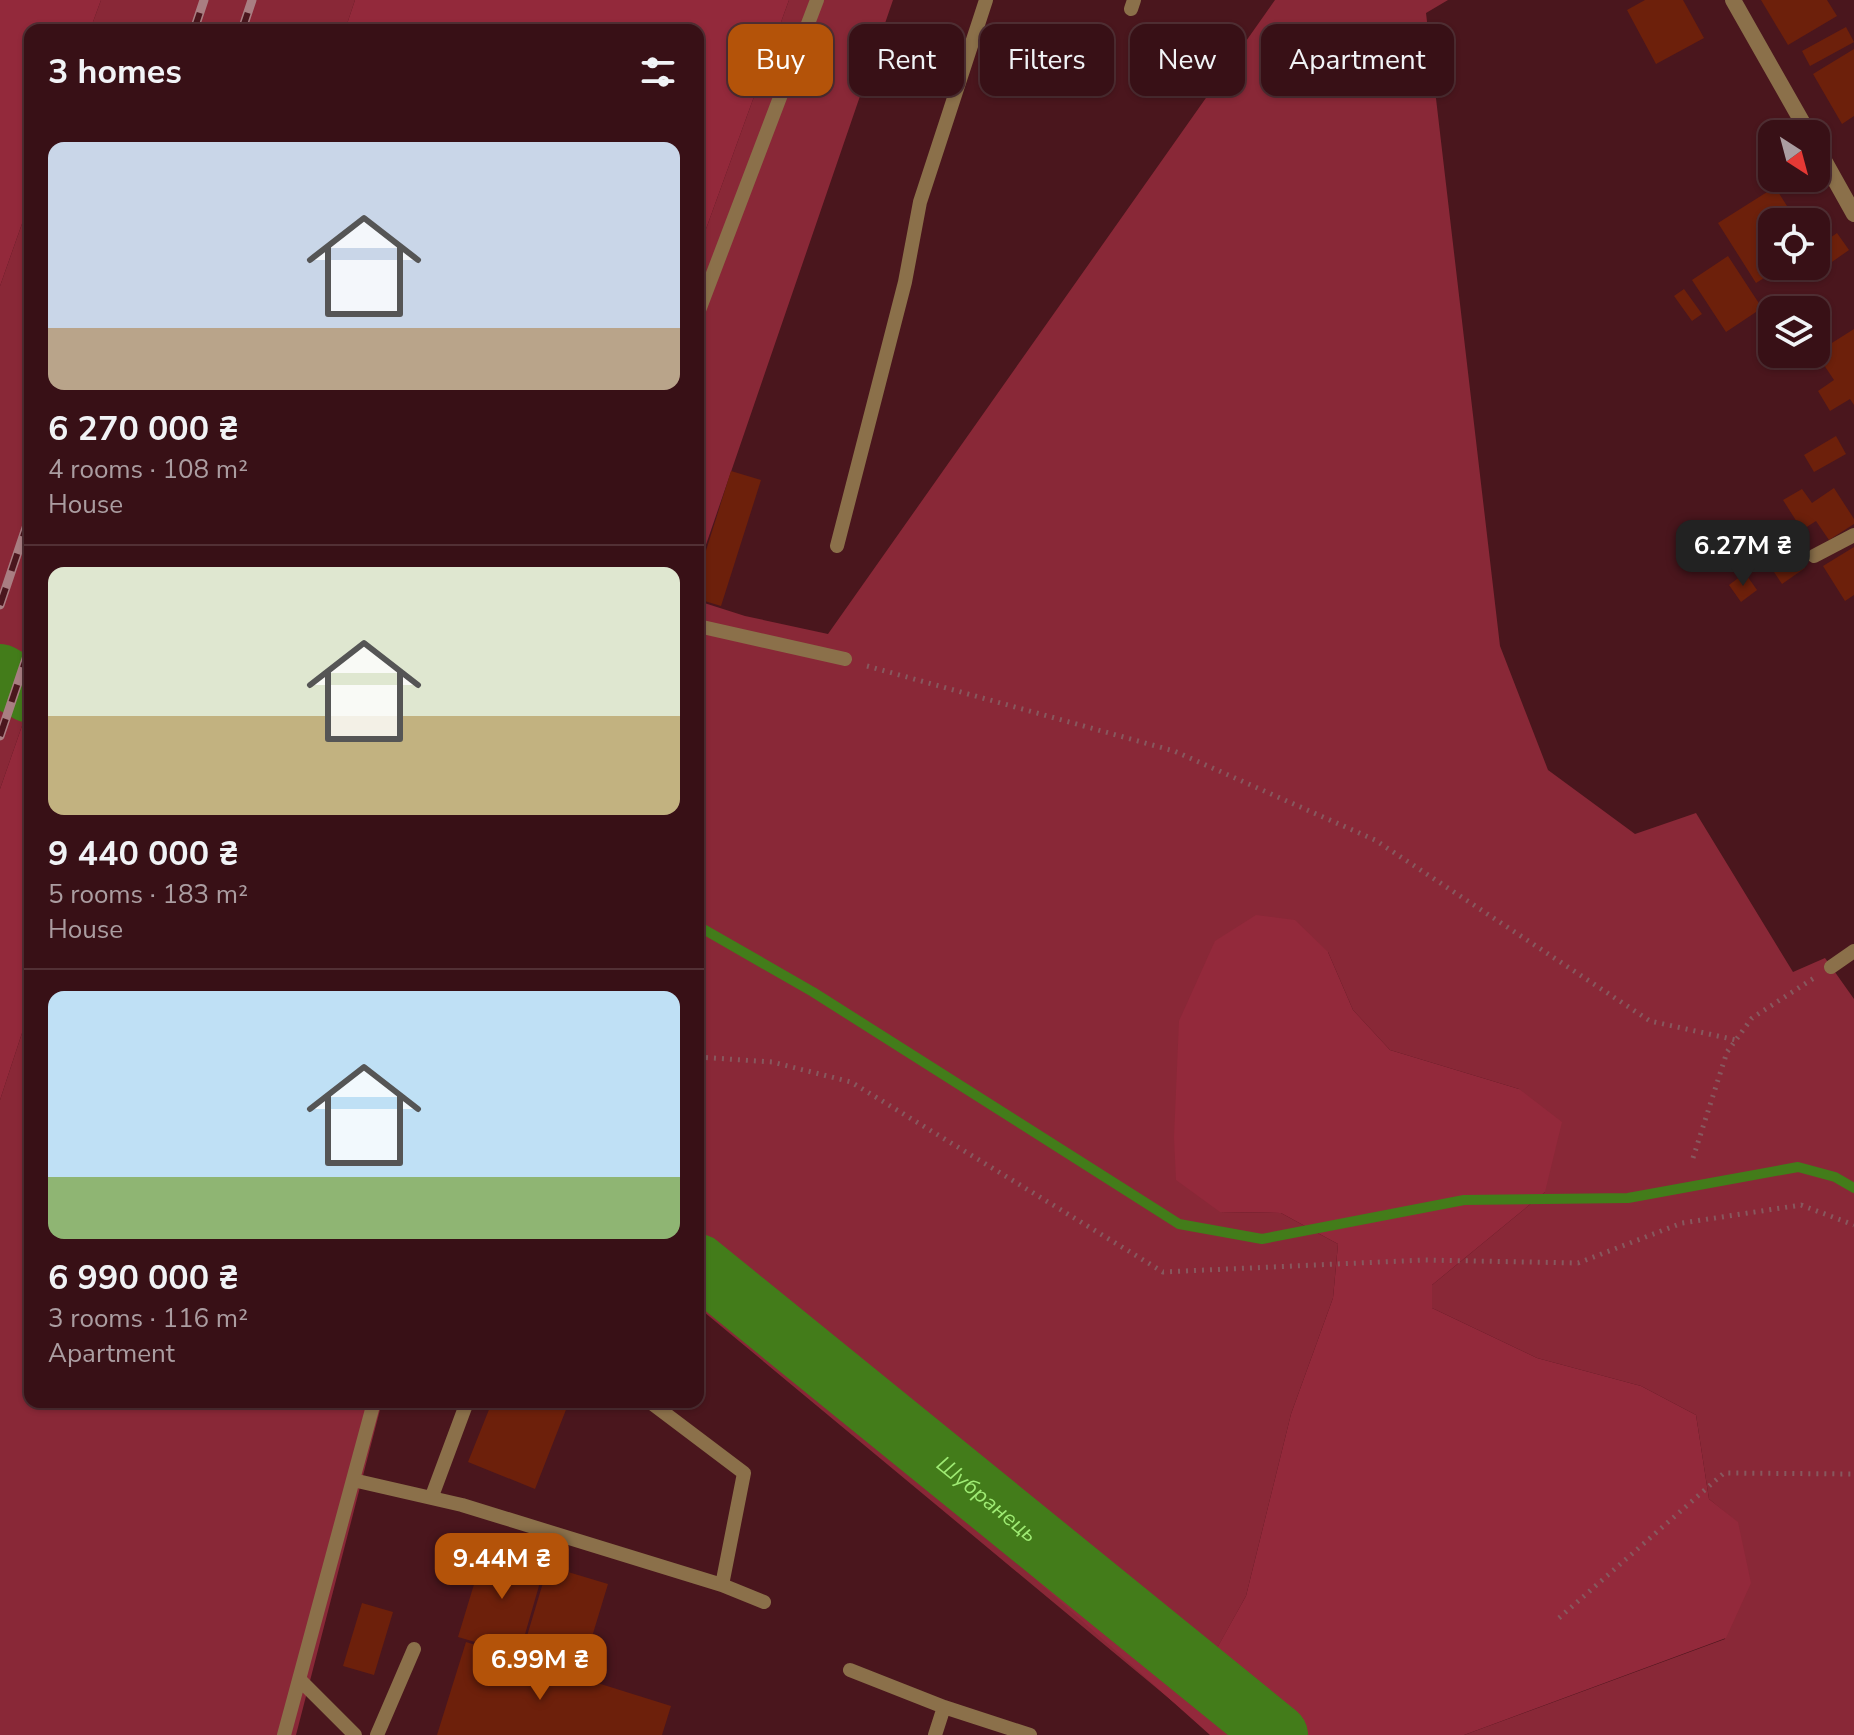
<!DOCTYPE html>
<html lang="en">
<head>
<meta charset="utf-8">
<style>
	body { margin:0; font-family:"Nunito Sans",sans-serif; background:#431e23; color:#f1f3f6; height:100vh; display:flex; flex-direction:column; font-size:30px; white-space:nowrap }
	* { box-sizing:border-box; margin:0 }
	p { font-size:26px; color:#ab9da1 }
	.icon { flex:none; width:44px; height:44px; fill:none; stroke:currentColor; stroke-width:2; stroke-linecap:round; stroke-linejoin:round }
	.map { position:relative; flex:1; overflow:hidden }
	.sheet { position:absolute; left:24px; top:24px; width:680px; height:1384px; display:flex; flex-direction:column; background:#381016; border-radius:16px; box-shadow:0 2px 6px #0004,0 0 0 2px #523035 }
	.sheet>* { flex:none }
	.guide { position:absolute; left:728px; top:24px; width:760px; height:72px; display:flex; gap:16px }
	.needle { width:52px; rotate:144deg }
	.buttons { position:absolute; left:1758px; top:120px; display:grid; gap:16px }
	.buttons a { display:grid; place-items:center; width:72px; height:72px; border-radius:16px; background:#381016; box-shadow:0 2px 6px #0004,0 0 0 2px #523035; font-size:40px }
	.price { position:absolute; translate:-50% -68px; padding:0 18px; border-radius:16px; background:#b45309; color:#fff; font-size:26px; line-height:52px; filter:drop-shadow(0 2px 4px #0008) }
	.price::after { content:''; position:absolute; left:50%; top:48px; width:24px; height:18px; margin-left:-12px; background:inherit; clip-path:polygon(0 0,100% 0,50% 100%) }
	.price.selected { background:#222; color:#fff }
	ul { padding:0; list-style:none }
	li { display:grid; align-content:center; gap:16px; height:424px; padding:0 24px }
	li+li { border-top:2px solid #523035 }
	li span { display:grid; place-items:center; height:248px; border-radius:16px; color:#555 }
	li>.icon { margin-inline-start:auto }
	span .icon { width:144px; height:144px; fill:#fffc; stroke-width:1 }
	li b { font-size:34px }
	h2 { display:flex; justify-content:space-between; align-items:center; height:96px; padding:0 24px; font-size:34px }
	.chip { padding:0 28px; border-radius:16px; background:#381016; box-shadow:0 2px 6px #0004,0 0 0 2px #523035; font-size:28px; line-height:72px }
	.chip.selected { background:#b45309; color:#fff }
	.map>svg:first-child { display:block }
	.green { fill:#892837 }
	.forest { fill:#93293b }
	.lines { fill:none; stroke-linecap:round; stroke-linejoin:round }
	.stream { stroke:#437c1a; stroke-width:10 }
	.river { stroke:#437c1a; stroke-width:62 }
	.building { fill:#6d200b }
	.path { stroke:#87585e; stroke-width:5; stroke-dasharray:2 6; stroke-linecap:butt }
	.lane { stroke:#8b704a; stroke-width:14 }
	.street { stroke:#8b704a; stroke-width:16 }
	.rail-casing { stroke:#a97e82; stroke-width:9 }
	.rail { stroke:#4a161d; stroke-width:6; stroke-dasharray:18; stroke-linecap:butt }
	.labels { text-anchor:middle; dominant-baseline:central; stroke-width:6; stroke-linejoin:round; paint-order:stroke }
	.water-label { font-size:22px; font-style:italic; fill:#9eeb73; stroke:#4a161d }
</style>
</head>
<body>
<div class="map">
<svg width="1854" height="1735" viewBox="0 0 1854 1735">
	<rect width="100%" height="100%" fill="#4a161d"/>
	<path class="green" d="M101 0H355L345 30H90Z
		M789 0H893L698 568V251Z
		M1275 0H1448L1426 13 1500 646 1548 770 1635 834 1696 813 1793 972 1825 958 1854 999V1735H1464L1725 1639 1738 1523 1709 1499 1696 1415 1641 1386 1537 1358 1432 1308V1285L1545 1192 1519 1089 1390 1050 1353 1010 1328 952 1220 1212 1281 1213 1338 1244 1333 1298 1291 1414 1246 1596 1183 1710 698 1307V601L745 616 828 634Z
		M30 201V703L0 789V286Z
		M30 999V1402H382L296 1735H0V1100L22 1033Z"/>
	<path class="forest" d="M0 0H101L90 30H30V201L0 286Z
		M355 0H789L698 251V30H345Z
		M30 703V999L22 1033 0 1100V789Z
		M1256 915 1295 920 1328 952 1353 1010 1390 1050 1519 1089 1562 1122 1545 1192 1432 1285V1308L1537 1358 1641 1386 1696 1415 1709 1499 1738 1522 1751 1583 1726 1638 1464 1735H1210L895 1454 698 1286V1251L1207 1666 1246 1596 1291 1414 1333 1298 1338 1244 1281 1213 1220 1212 1176 1180 1174 1137 1179 1021 1215 941Z"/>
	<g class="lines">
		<path class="stream" d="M698 926 813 992 1179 1224 1262 1239 1464 1200 1628 1198 1798 1167 1835 1177 1854 1188"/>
		<g class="river">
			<path d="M0 675 30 692"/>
			<path id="s1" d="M698 1265 1277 1735"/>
		</g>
	</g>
	<path class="building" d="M1645 0H1683L1704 38 1656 64 1627 10Z
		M1761 0H1827L1837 16 1788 45Z
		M1846 27 1854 42 1810 66 1802 51Z
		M1854 49V116L1842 124 1813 74Z
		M1775 187 1797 222H1772V266H1783L1756 283 1718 223Z
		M1837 233 1849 250 1819 271 1816 266V248Z
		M1728 256 1762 308 1726 332 1692 280Z
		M1684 289 1702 314 1692 321 1674 296Z
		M1854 329V405L1850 399 1830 411 1818 391 1834 380 1816 353Z
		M1836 436 1846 454 1814 472 1804 455Z
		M731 471 761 480 721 606 698 599V576Z
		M1834 488 1854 519V524L1829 540 1816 521 1802 530 1783 500 1802 489 1812 503Z
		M1775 529 1783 546 1762 556 1754 539Z
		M1854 547V595L1845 601 1823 566Z
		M1793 551 1805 568 1782 584 1770 566Z
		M1745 573 1757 590 1741 602 1729 585Z
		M492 1402H569L535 1489 468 1462Z
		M485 1548 545 1565 519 1655 458 1637Z
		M548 1566 608 1584 581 1673 521 1656Z
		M362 1603 393 1612 374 1675 343 1666Z
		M466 1642 671 1706 662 1735H437Z"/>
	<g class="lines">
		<path class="path" d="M867 666 1174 751 1375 840 1650 1021 1736 1040
			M698 1057 772 1062 851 1082 1163 1272 1424 1260 1578 1263 1682 1223 1801 1205 1854 1225
			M1693 1158 1727 1052 1752 1018 1814 978
			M1559 1618 1724 1473 1854 1474"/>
		<path class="lane" d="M1131 9 1134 0
			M698 313 817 0
			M837 546 905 282 920 202 986 0
			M1814 556 1854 535
			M698 626 845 659
			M1831 967 1854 951
			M650 1402 744 1473 722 1585
			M353 1480 462 1505 722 1585 764 1602
			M432 1496 467 1402
			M850 1670 944 1707
			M299 1679 355 1735
			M284 1735 374 1402
			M377 1735 414 1649
			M935 1735 944 1707 1030 1735"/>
		<path class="street" d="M1733 0 1809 134
			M1816 146 1854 214"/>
		<defs>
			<path id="rail" d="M194 30 204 0
				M242 30 252 0
				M0 605 30 516
				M0 736 30 647"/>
		</defs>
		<use href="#rail" class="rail-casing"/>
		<use href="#rail" class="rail"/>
	</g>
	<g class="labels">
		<g class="water-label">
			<text stroke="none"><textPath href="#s1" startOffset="372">Шубранець</textPath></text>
		</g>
	</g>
</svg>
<div class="buttons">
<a><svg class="needle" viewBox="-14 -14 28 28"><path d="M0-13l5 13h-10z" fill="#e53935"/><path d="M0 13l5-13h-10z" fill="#ab9da1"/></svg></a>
<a><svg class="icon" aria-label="locate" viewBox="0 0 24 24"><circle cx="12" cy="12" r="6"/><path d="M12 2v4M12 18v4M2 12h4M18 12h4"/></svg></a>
<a><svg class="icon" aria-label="layers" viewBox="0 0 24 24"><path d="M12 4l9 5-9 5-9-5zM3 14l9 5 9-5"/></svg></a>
</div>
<b class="price selected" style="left:1743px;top:588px">6.27M ₴</b>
<b class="price" style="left:502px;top:1601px">9.44M ₴</b>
<b class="price" style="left:540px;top:1702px">6.99M ₴</b>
<div class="guide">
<a class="chip selected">Buy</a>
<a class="chip">Rent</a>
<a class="chip">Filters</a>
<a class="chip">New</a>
<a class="chip">Apartment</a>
</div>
<section class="sheet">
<h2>3 homes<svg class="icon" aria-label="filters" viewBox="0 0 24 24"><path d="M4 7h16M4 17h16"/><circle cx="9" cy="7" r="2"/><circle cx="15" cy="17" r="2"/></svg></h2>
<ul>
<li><span style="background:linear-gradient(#c9d6e8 75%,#b9a48a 0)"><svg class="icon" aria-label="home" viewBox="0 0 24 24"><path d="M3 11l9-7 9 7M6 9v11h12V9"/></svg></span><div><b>6 270 000 ₴</b><p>4 rooms · 108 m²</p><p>House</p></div></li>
<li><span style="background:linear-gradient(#dfe7d0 60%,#c2b280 0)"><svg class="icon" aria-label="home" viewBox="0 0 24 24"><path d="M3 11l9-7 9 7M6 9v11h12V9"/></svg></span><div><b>9 440 000 ₴</b><p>5 rooms · 183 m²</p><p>House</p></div></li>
<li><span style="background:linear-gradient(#bfe0f5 75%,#8fb573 0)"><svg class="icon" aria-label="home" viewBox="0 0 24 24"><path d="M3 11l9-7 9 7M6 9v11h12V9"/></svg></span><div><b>6 990 000 ₴</b><p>3 rooms · 116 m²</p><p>Apartment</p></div></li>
</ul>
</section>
</div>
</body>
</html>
